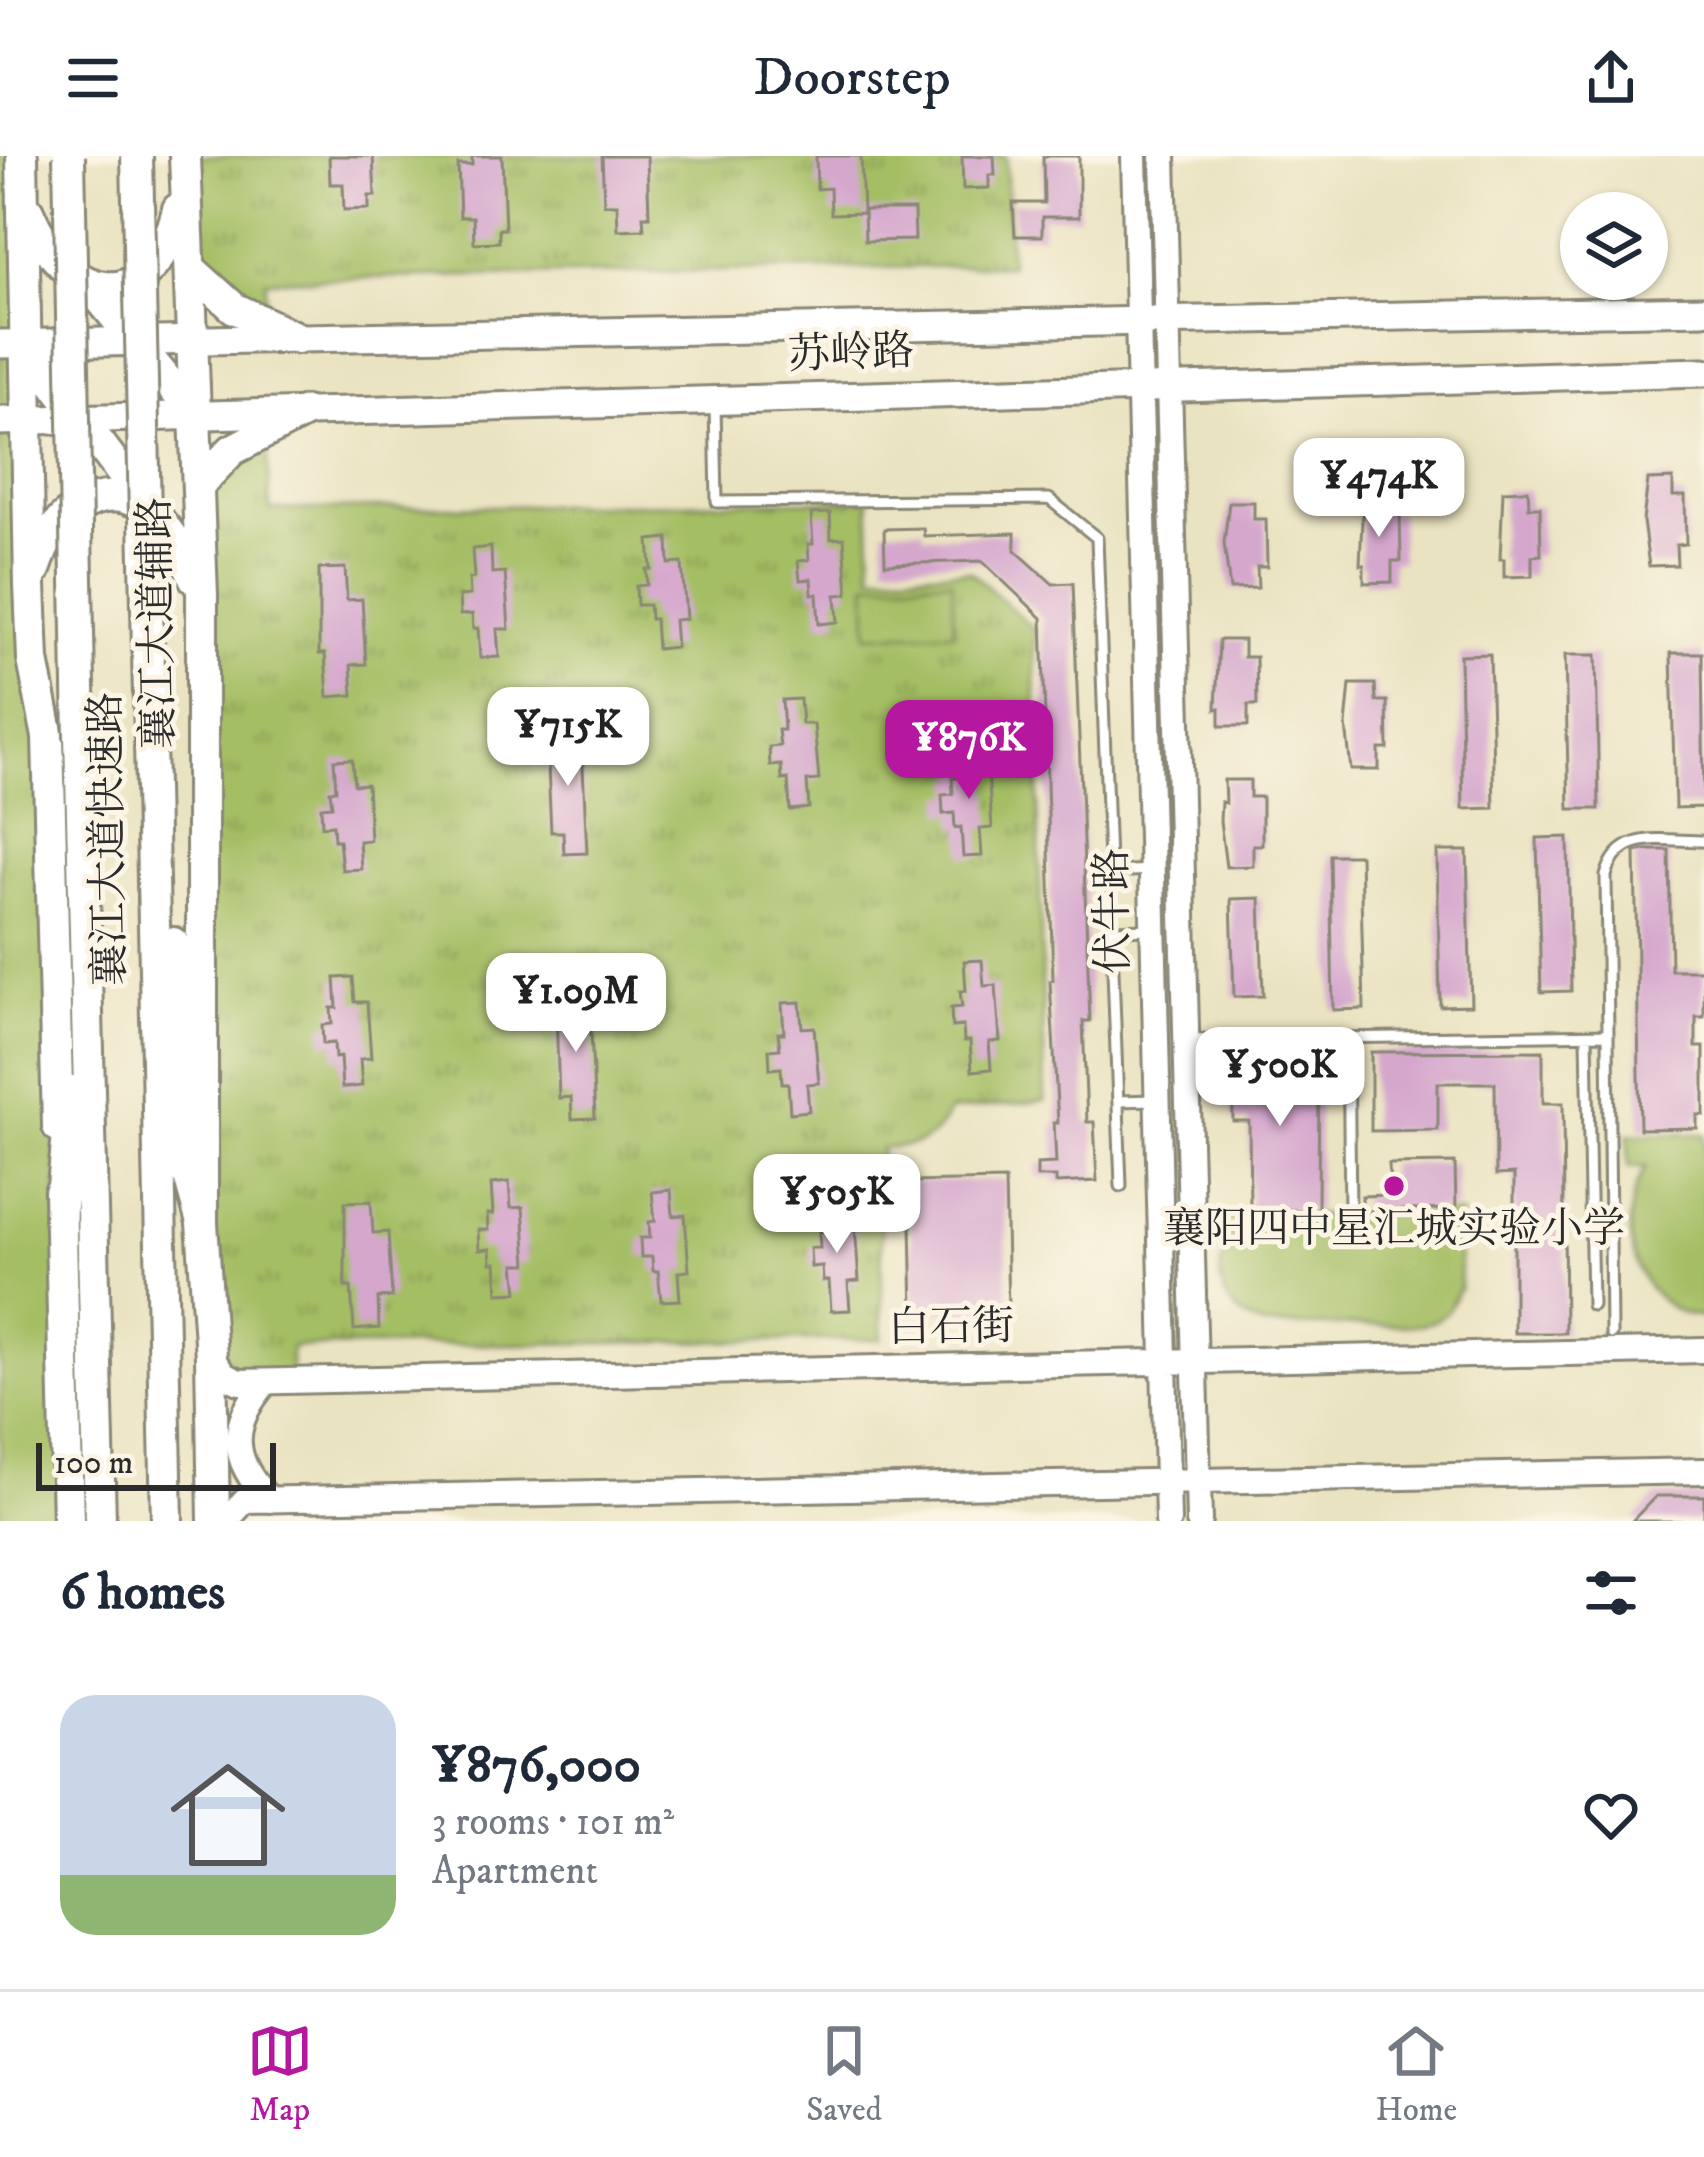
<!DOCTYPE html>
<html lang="en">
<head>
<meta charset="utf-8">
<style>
	body { margin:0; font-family:"IM FELL DW Pica","Noto Serif SC",serif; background:#f6f6f7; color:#1f2937; height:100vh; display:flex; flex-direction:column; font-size:45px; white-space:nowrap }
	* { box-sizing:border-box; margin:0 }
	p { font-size:39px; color:#747a83 }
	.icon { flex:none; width:66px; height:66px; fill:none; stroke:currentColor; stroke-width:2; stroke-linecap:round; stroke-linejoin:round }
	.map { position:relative; height:1365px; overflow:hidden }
	.side { display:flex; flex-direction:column; background:#fff; flex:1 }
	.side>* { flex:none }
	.controls { position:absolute; left:1560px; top:36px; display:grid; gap:24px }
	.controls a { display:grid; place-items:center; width:108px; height:108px; border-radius:50%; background:#fff; box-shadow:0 3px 9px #0004; font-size:60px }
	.scale { position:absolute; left:36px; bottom:30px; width:240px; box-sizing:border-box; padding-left:12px; border:6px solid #2b2b2b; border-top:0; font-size:33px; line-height:42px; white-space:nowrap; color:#2b2b2b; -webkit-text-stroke:9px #fcf5e5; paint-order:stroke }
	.price { position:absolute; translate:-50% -102px; padding:0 27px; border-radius:24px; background:#fff; color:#222; font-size:39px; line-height:78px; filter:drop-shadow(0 3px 6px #0008) }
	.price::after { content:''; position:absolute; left:50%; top:72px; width:36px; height:27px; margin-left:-18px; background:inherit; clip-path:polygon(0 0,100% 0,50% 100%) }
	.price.on { background:#b5179e; color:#fff }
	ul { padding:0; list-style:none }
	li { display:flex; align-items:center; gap:36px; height:300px; padding:0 60px }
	li span { display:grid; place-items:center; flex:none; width:336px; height:240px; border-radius:36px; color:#555 }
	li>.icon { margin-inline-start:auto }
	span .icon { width:144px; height:144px; fill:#fffc; stroke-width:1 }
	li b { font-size:51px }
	h2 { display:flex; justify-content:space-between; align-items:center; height:144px; padding:0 60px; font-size:51px }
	header { display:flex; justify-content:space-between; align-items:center; height:156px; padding:0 60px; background:#fff; font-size:54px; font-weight:600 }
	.tabs { display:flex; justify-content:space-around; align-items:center; height:168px; border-top:3px solid #e0e1e3; background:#fff; font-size:33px; color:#747a83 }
	.tabs a { display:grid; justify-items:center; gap:6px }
	.tabs .on { color:#b5179e }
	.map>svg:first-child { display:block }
	.grass { fill:url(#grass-tufts); stroke:#687448; stroke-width:3 }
	.park { fill:#a4be64; stroke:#687448; stroke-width:3 }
	.building { fill:#d5a7cd }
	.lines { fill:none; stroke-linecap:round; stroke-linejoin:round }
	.service-casing { stroke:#8a8776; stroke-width:15 }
	.tertiary-casing { stroke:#8a8776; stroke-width:30 }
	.secondary-casing { stroke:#8a8776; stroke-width:33 }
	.primary-casing { stroke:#8a8776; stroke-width:36 }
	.trunk-casing { stroke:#8a8776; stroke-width:36 }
	.service { stroke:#fff; stroke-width:9 }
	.tertiary { stroke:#fff; stroke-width:24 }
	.secondary { stroke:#fff; stroke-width:27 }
	.primary { stroke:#fff; stroke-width:30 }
	.trunk { stroke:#fff; stroke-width:30 }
	.trunk-bridge-casing { stroke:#8a8776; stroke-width:36; stroke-linecap:butt }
	.trunk-bridge { stroke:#fff; stroke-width:30 }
	.poi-dot { fill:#b5179e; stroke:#fcf5e5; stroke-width:4.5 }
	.labels { text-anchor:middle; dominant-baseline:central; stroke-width:10; stroke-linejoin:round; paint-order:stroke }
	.street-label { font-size:42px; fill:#2b2b2b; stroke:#fcf5e5 }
	.poi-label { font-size:42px; fill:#2b2b2b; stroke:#fcf5e5 }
</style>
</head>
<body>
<header><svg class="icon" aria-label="menu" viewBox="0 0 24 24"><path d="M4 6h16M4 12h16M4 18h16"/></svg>Doorstep<svg class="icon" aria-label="share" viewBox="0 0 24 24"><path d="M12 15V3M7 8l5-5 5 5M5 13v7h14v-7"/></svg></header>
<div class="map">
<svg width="1704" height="1365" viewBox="0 0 1704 1365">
	<defs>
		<pattern id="grass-tufts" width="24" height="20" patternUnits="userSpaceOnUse" patternTransform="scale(3)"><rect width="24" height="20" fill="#a4be64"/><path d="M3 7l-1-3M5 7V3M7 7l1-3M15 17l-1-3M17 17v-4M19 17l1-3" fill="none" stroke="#869b53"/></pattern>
	</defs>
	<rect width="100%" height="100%" fill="#fcf5e5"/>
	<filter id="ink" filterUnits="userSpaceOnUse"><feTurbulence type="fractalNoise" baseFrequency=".00833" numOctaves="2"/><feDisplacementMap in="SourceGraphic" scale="24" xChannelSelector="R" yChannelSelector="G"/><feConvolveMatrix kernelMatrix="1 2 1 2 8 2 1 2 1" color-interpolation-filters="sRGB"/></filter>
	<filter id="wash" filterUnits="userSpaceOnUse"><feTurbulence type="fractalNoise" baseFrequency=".004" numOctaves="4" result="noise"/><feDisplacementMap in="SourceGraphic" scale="48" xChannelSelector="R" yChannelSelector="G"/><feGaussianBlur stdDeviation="2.7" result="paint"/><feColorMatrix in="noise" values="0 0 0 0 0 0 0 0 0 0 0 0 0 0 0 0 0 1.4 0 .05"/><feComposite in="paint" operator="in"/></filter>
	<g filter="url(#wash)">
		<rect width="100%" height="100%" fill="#eae3c1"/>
		<path class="grass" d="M185 0H1006L1010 109 266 124V167L192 114Z
			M267 276 270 354 869 344 872 418 970 415 1034 473 1045 945 949 955C936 988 913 990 881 992L882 1183 291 1191V1225L239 1226 211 1201 198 330Z"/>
		<path class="park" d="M0 0H22L68 1365H0Z
			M952 424 954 476 868 479 867 427Z
			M1704 978V1162C1631 1155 1612 1064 1646 1011H1628V979Z
			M1461 1058 1462 1078 1449 1080 1459 1094 1460 1131 1447 1156 1434 1165 1422 1169 1265 1170C1221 1159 1207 1115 1234 1080L1219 1079V1060Z"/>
		<g id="blocks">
			<path class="building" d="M329 0H373L375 40H369V53L344 54 343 28H330Z
				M472 0H502L505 73H499V86L474 87 473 61H460L458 9H472Z
				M602 0H647L649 60H643L644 73 618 74 617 48H604Z
				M816 0H861L863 57 831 58 830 32 817 33Z
				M962 0H994L995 19H989V32L963 33Z
				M1043 0H1079V61H1042V80H1015L1013 47H1044Z
				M864 54H914L915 84 865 85Z
				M1673 323V340H1685L1686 388 1676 389 1677 409 1649 410 1643 365 1648 324Z
				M1528 334 1529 351H1540L1541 399 1532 400V420L1504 421V403H1500L1503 335Z
				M1388 340 1389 357H1400L1401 405H1392V426L1364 427V409H1360L1363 341Z
				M1229 346H1254V363H1266L1267 411H1257L1258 432 1230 433 1224 387Z
				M830 357 831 383 844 382 848 438 836 439 838 466 819 468 817 438H812L811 423 800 424 798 405 809 404 808 388H813L811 358Z
				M923 372 924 380 1015 377V394L1053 428 1073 427 1090 865H1083L1087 966H1094L1097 1025 1056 1027V1021H1037V1008L1056 1007 1054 967H1058L1050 825 1053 824 1042 462 982 405 885 408 884 373Z
				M668 382 669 408 682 407 686 463 674 464 676 491 657 493 655 463H650L649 449H637L636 430 647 429 646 413H651L649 384Z
				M491 391 492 417 505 416 509 473H497L499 501 480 502 478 472 473 473 472 458 460 459 459 440 470 439 469 423 474 422 472 393Z
				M345 412 347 444 362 443 366 508 351 509 353 539 328 541 325 498H319V413Z
				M1219 484H1244V501H1256L1257 549H1248V570H1220V552L1216 553Z
				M1671 497H1702L1704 651 1675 652Z
				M1490 498 1494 652 1463 653 1460 499Z
				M1565 499H1596L1599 653H1569Z
				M1350 528H1375L1376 545H1387L1388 593H1379V614H1351L1346 569Z
				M800 543 802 568H814L819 624 807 625 809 652 790 654 788 623 782 624 781 609 770 610 769 591 780 590 778 574H784L782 544Z
				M581 567 587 697 564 698 563 676H551L547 590H561L560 568Z
				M973 591 975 616 988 615 992 672 980 673 982 700 963 701 961 671 955 672 954 657 943 658 942 639 953 638 952 622H957L955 592Z
				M352 603 354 629 367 628 370 684 359 685 361 713 342 714 339 684H334L333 669 322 670 321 651 332 650 330 635 336 634 334 604Z
				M1224 624H1250V641H1262V689H1253V710L1226 711 1220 665 1221 646 1225 647Z
				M1568 681 1571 835 1541 836 1537 682Z
				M1644 694H1669L1671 814H1704V861H1696V891H1704V959H1697V972L1640 973 1635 696Z
				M1437 695H1467L1471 849 1440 850Z
				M1330 699H1360L1364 853 1333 854Z
				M1260 742 1263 840 1234 841 1231 743Z
				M982 804 984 830 996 829 1000 885 989 886 991 913 972 915 970 885H964L963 870 952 871 951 852 962 851 960 835H966L964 805Z
				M353 821 355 846H367L371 902 360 903 362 930 342 932 340 901 335 902 334 887 323 888 322 869 332 868 331 852H337L335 822Z
				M589 832 595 962 572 963 571 941 559 942 556 856 569 855 568 833Z
				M800 846 802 872 814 871 819 927 807 928 809 955 790 957 788 927H782L781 912 770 913 769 894 780 893 778 877H784L782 847Z
				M1543 895V947H1563L1565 1177H1514V1018L1496 1019 1495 927H1438V974L1371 975V896Z
				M1319 900 1318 1054H1250L1249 965H1233L1232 901Z
				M1455 1007 1456 1053 1362 1055V1040L1390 1039 1389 1008Z
				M1005 1024 1008 1154 913 1156 910 1026Z
				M509 1026 511 1052 523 1051 527 1108H515L518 1136 498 1137 496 1107H491L490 1093 479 1094 478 1074H488L487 1058H493L491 1028Z
				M671 1034 673 1060 685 1059 689 1115 678 1116 680 1144 661 1145 658 1115H653L652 1101H641L640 1082H650L649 1066 655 1065 652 1036Z
				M841 1044 843 1070 855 1069 859 1125 848 1126 850 1154 831 1155 829 1125H823L822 1110 811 1111 810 1092H820L819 1076 825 1075 823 1046Z
				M371 1045 373 1077 388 1076 392 1141 378 1142 379 1172 354 1174 351 1131H345V1046Z
				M1656 1340H1704V1365H1632Z"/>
		</g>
	</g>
	<g filter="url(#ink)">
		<use href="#blocks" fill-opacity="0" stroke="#8a8776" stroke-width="3"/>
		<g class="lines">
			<defs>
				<path id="service" d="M715 248 717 346 1049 343 1097 382 1121 1030
					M1109 716 1152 714
					M1111 774 1153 773
					M1608 878 1611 1178
					M1587 879 1592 1149
					M1348 882 1350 1058
					M1186 884 1608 878 1606 720C1619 672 1663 685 1704 685
					M1118 945 1154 944"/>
				<path id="tertiary" d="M1134 0 1168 1365
					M1163 0 1199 1365
					M211 1201 224 1219 239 1226 1704 1194
					M266 1226C229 1268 229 1304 270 1344
					M226 1365 245 1344 1704 1315"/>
				<path id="secondary" d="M0 188 1704 154
					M0 265 1704 216"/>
				<path id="primary" d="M22 0 30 429 33 504 48 581 58 970
					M185 0 202 439V1067L211 1201 214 1365
					M28 55C67 149 151 165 178 53
					M192 114 234 152 297 182
					M90 130 197 261
					M24 187 145 348
					M198 330 232 294 305 256
					M35 414C44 387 53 367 77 352 136 315 172 374 195 423
					M60 1036 68 1365"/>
				<path id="trunk" d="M80 582 100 1365
					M150 585 167 1365
					M173 787 185 1005 202 1067
					M60 1062 72 935"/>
			</defs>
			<use href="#service" class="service-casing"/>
			<use href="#tertiary" class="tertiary-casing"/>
			<use href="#secondary" class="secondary-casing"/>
			<use href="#primary" class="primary-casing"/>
			<use href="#trunk" class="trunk-casing"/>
			<use href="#service" class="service"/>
			<use href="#tertiary" class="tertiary"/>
			<use href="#secondary" class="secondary"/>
			<use href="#primary" class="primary"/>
			<use href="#trunk" class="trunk"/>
			<defs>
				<path id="trunk-bridge" d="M69 0 80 582
					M137 0 150 585"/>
			</defs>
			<use href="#trunk-bridge" class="trunk-bridge-casing"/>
			<use href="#trunk-bridge" class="trunk-bridge"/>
		</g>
	</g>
	<circle class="poi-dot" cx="1394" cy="1030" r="12"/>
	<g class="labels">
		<g class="street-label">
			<text transform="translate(851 198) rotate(-2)">苏岭路</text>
			<text transform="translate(158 467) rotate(-91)">襄江大道辅路</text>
			<text transform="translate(109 683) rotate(-91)">襄江大道快速路</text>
			<text transform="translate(1114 755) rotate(-91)">伏牛路</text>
			<text transform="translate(951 1172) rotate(-1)">白石街</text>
		</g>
		<g class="poi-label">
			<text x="1394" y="1074">襄阳四中星汇城实验小学</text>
		</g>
	</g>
</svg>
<div class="controls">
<a><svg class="icon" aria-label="layers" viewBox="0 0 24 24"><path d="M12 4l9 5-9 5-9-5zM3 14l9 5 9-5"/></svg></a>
</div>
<div class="scale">100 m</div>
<b class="price" style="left:1379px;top:384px">¥474K</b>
<b class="price" style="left:568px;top:633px">¥715K</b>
<b class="price on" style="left:969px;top:646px">¥876K</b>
<b class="price" style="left:576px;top:899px">¥1.09M</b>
<b class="price" style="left:1280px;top:973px">¥500K</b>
<b class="price" style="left:837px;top:1100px">¥505K</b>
</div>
<section class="side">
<h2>6 homes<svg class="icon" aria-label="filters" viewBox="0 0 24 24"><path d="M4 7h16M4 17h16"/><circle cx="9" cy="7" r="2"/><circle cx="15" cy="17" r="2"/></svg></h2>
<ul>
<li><span style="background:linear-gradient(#c9d6e8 75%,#8fb573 0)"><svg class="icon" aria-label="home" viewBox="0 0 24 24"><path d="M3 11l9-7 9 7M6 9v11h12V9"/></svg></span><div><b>¥876,000</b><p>3 rooms · 101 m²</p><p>Apartment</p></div><svg class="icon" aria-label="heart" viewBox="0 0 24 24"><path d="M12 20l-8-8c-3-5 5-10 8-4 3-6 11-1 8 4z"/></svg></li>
</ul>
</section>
<nav class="tabs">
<a class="on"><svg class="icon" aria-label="map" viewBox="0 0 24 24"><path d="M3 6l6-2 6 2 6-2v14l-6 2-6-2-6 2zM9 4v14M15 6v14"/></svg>Map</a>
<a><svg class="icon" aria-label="saved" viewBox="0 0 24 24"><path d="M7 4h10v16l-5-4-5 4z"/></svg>Saved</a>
<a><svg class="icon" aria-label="home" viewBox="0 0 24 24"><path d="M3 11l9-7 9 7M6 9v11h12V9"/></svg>Home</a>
</nav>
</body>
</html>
